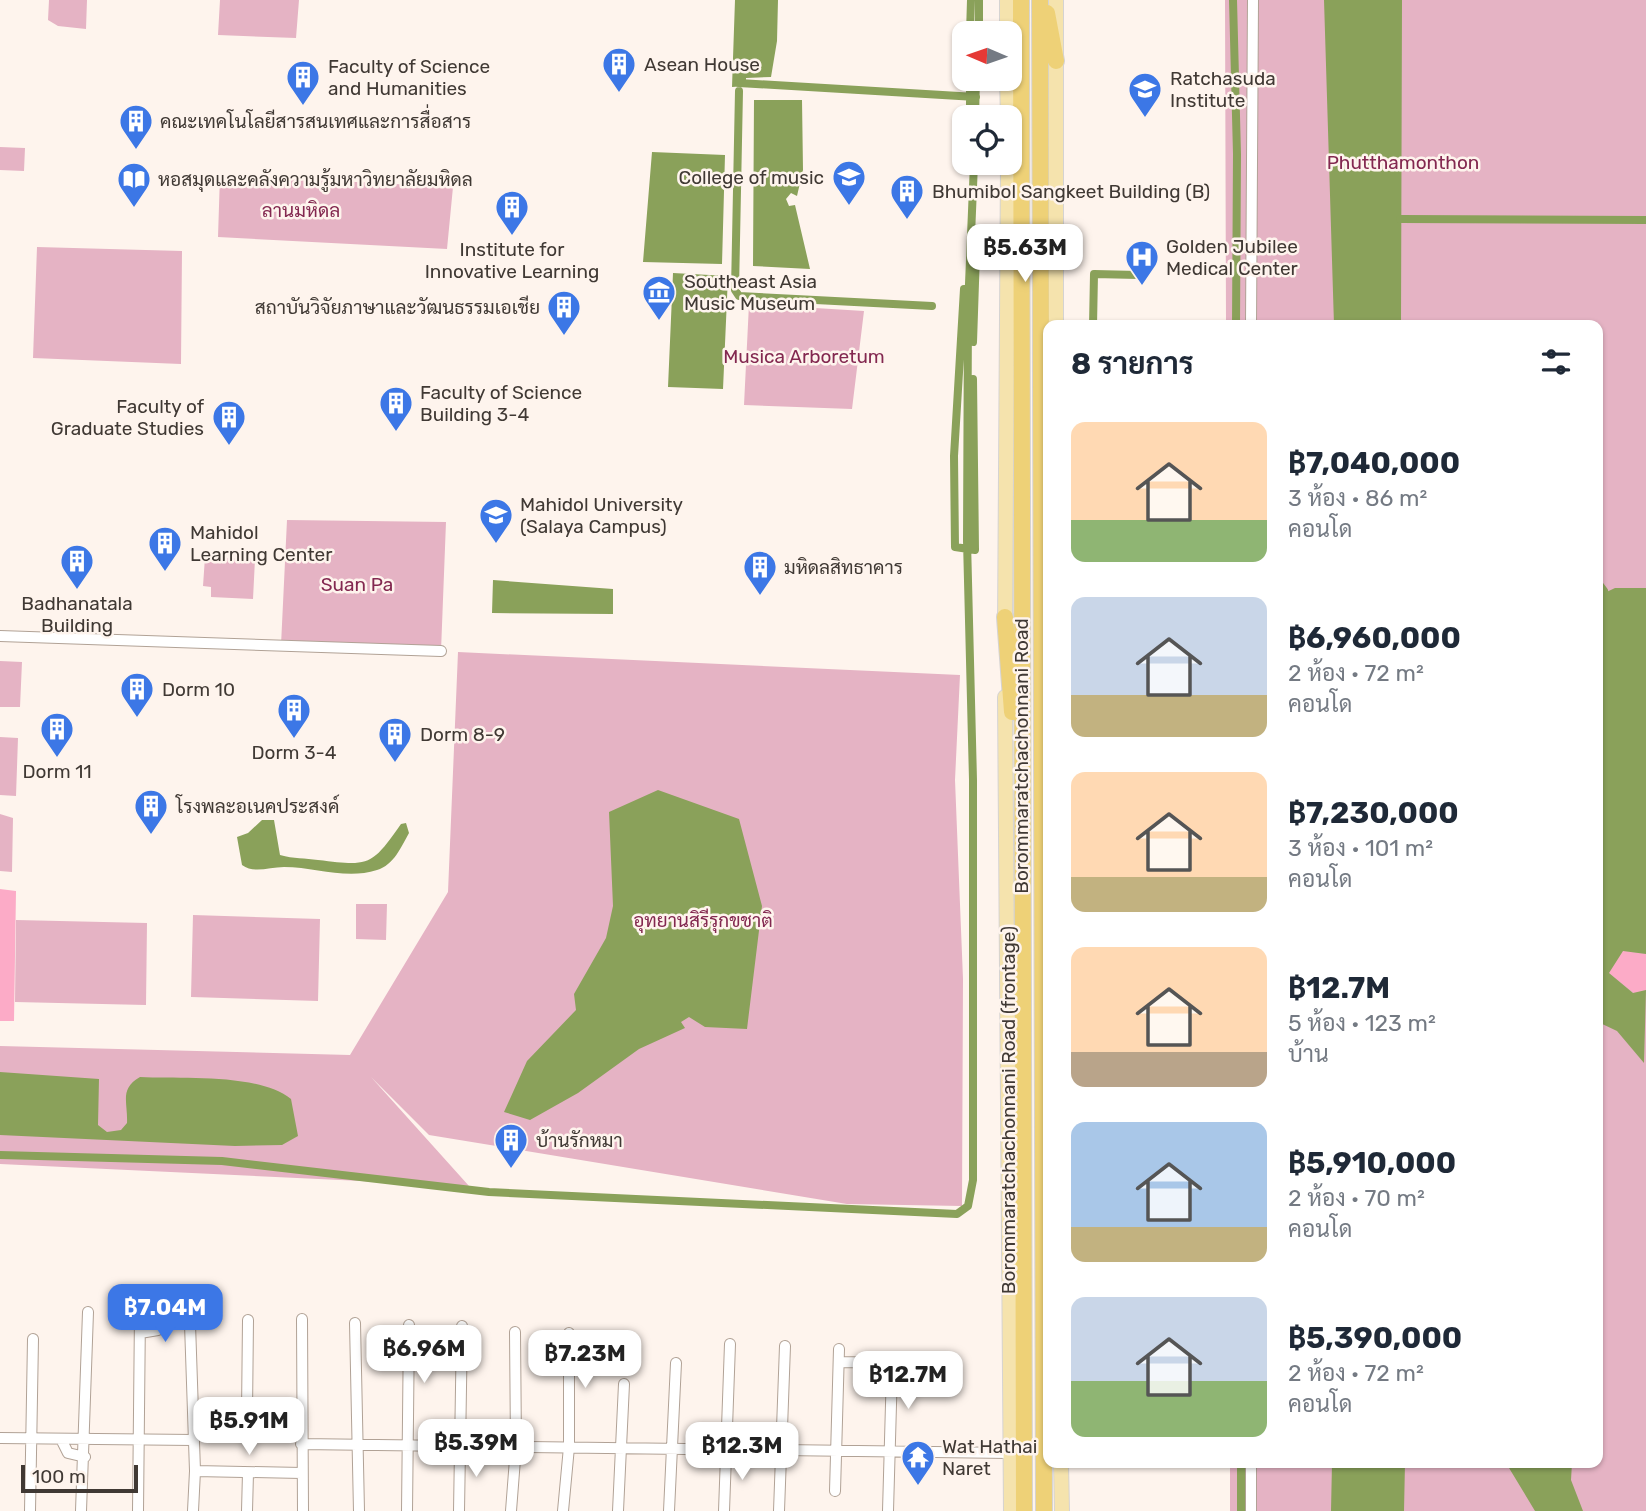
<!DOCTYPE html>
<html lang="th">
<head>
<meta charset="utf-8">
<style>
	body { margin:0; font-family:Rubik,Sarabun,sans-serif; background:#f2f2f3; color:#1f2937; height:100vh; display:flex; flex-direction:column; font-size:26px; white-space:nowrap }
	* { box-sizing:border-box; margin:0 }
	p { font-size:23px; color:#747a83 }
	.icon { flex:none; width:38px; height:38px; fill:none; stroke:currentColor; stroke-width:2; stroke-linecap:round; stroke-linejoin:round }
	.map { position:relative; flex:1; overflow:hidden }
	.side { position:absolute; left:1043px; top:320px; width:560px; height:1148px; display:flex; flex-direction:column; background:#fff; border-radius:14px; box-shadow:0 2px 5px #0004 }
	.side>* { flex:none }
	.needle { width:46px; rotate:272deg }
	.controls { position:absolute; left:952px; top:21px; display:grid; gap:14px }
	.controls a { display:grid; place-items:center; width:70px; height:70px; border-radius:14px; background:#fff; box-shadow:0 2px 5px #0004; font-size:35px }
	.scale { position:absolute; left:21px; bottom:18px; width:117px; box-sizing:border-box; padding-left:7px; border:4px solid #403934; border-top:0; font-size:19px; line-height:24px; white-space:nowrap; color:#403934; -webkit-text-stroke:5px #fef4ed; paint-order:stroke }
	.price { position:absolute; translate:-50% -60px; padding:0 16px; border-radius:14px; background:#fff; color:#222; font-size:23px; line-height:46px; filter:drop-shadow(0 2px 4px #0008) }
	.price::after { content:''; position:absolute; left:50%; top:42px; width:21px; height:16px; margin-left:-10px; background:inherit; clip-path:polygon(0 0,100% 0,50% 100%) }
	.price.active { background:#3c77e6; color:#fff }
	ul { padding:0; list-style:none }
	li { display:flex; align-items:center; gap:21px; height:175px; padding:0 28px }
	li span { display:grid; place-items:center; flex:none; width:196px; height:140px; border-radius:14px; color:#555 }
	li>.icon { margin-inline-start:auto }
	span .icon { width:84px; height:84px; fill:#fffc; stroke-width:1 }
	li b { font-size:30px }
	h2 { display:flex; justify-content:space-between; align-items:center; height:84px; padding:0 28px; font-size:30px }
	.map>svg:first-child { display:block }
	.green { fill:#e5b3c4 }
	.forest { fill:#fcabc7 }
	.water { fill:#8aa15a }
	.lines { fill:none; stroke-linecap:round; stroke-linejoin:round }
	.canal { stroke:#8aa15a; stroke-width:8 }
	.minor-casing { stroke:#b1a296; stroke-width:12 }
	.major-casing { stroke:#d5d3d2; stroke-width:16 }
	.highway-casing { stroke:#d5d3d2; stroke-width:18 }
	.minor { stroke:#fff; stroke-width:10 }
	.major { stroke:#f5e3ad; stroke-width:14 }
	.highway { stroke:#eed177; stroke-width:16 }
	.labels { text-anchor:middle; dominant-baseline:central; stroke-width:5; stroke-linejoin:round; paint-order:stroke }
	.poi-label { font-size:19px; fill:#403934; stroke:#fef4ed; text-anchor:start }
	.park-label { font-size:19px; fill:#832850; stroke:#fef4ed }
	.street-label { font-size:19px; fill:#403934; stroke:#fef4ed }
</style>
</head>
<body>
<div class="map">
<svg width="1646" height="1511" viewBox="0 0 1646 1511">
	<rect width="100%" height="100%" fill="#fef4ed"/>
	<path class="green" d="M49 0H87L86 29 58 26 48 20Z
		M220 0H299L296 38 218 35Z
		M1225 0H1646V1511H1230V1463H1598V326L1226 325Z
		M0 147 25 148 24 171 0 170Z
		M220 175 453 187 447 249 218 237Z
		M37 247 182 251 181 364 33 358Z
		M749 304 864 311 852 409 744 405Z
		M287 520 446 522 441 651 281 645Z
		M205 557 255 559 253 599 211 597V587L203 586Z
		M458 652 960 675 955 780 963 979 962 1206 847 1204 429 1135 371 1077 469 1186 0 1164V1046L350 1055 448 892Z
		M0 661 22 662 20 707H0Z
		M0 737 18 738 16 796 0 795Z
		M0 814 13 818 12 872 0 871Z
		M356 904H387L386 940 356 939Z
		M193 915 320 919 318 1001 191 997Z
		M16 920 147 923 146 1005 15 1002Z"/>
	<path class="forest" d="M0 889 16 891 14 1021H0Z
		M1623 951 1646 954V990L1634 993 1609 973Z"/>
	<path class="water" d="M735 0H778L777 41 771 77 746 78V86L732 87Z
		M1324 0H1402L1401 325H1334Z
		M754 100H802L803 170 797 196 791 193 786 199 789 206 795 205 810 269 753 266Z
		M652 152 725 155 722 264 643 262Z
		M673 273 728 276 723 389 668 387Z
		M493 580 613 589V614L492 613Z
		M1615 588H1646V954L1623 951 1609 973 1633 993 1646 990 1644 1063 1617 1031 1598 1022V596Z
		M658 790 739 819 762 906 747 1029 705 1027 689 1017 681 1022 685 1028 639 1049 578 1093 530 1120 504 1112 527 1061 576 1010 574 994 606 938 613 906 609 812Z
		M262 820H274L280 855C294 859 305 858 318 860 369 866 371 867 401 824L406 823 409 833C401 847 394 865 377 870 346 880 316 867 284 867 269 867 254 874 242 865L237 837 248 833Z
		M0 1072 99 1079 98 1125 107 1132 121 1130 127 1123C128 1102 119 1089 140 1077 182 1079 258 1073 291 1099L298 1136 282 1145 235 1146 0 1135Z
		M1332 1463H1405L1404 1511H1331Z
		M1506 1463H1572L1571 1480 1583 1511H1535Z"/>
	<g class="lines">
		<path class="canal" d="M1233 0 1237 154 1236 326
			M970 33 971 0
			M979 33V0
			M739 83 976 97
			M739 91 735 290 739 296 932 306
			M970 117V79
			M975 117 976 79
			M1400 219 1646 220
			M964 289 954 456 955 547 975 550 973 379
			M1093 326 1094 274 1138 275
			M973 342 976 253
			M1598 583 1604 591
			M0 1155 222 1161 489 1192 957 1214 968 1206 973 1180V780L967 541 968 308 974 163
			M1241 1511V1463"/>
		<defs>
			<path id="minor" d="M1251 326 1253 0
				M0 636 441 651
				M302 1319 303 1511
				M355 1323 359 1511
				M190 1324 195 1471 193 1511
				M140 1333 158 1330 166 1319
				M839 1362 889 1363 892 1369 888 1511
				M194 1412 301 1414
				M247 1412 248 1320
				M0 1438 194 1440
				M61 1439 68 1453 85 1457
				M301 1444 1010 1453
				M1251 1463V1511
				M195 1471 302 1473
				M835 1491 839 1349
				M30 1511 33 1339
				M81 1511 88 1312
				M138 1511 140 1312
				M247 1511 248 1473
				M407 1511 409 1325
				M459 1511 462 1326
				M511 1511 516 1446 515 1332
				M563 1511 569 1447V1333
				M618 1511 624 1384
				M669 1511 676 1363
				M724 1511 730 1344
				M779 1511 785 1346"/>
			<path id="major" d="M1007 0V33
				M1056 0V326
				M1007 79 1008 117
				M1005 628 1008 163
				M1005 697 1011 1511
				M1061 1463 1062 1511"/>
			<path id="highway" d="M1021 0 1024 1511
				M1040 0 1044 1511
				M1047 13 1056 61
				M1005 617 1012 712"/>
		</defs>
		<use href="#minor" class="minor-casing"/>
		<use href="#major" class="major-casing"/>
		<use href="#highway" class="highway-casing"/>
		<use href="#minor" class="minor"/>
		<use href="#major" class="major"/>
		<use href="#highway" class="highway"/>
	</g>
	<defs>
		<symbol id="building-pin" viewBox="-11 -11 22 30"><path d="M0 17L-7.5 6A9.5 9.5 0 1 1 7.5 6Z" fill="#3c77e6" stroke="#fef4ed"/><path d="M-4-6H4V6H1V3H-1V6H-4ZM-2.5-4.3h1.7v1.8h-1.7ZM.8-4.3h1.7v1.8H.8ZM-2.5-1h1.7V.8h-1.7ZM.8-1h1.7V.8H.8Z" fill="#fff"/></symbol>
		<symbol id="university-pin" viewBox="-11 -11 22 30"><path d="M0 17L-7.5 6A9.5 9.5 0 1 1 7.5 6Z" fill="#3c77e6" stroke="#fef4ed"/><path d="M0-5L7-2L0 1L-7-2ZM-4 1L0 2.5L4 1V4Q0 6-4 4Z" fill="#fff"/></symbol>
		<symbol id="library-pin" viewBox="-11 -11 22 30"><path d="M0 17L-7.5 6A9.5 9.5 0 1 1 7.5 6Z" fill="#3c77e6" stroke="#fef4ed"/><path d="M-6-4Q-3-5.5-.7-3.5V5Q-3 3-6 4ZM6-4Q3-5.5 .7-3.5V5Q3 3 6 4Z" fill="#fff"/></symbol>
		<symbol id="hospital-pin" viewBox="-11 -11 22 30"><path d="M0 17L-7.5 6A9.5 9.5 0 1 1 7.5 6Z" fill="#3c77e6" stroke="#fef4ed"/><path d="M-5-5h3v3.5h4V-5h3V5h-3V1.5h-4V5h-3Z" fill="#fff"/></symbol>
		<symbol id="museum-pin" viewBox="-11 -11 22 30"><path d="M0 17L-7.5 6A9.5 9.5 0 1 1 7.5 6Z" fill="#3c77e6" stroke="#fef4ed"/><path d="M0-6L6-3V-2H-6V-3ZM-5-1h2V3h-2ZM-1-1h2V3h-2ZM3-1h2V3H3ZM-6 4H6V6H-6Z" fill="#fff"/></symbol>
		<symbol id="temple-pin" viewBox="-11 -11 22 30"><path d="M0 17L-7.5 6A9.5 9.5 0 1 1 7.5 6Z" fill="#3c77e6" stroke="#fef4ed"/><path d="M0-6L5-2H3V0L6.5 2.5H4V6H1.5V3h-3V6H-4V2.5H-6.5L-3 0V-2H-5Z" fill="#fff"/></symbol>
	</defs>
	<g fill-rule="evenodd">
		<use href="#building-pin" x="600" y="45" width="38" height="52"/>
		<use href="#building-pin" x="284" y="58" width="38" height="52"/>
		<use href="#university-pin" x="1126" y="70" width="38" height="52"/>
		<use href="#building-pin" x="117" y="102" width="38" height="52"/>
		<use href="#university-pin" x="830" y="158" width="38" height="52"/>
		<use href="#library-pin" x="115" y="160" width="38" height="52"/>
		<use href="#building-pin" x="888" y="172" width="38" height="52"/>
		<use href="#building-pin" x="493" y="188" width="38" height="52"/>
		<use href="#hospital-pin" x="1123" y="238" width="38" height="52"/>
		<use href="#museum-pin" x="640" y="273" width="38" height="52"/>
		<use href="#building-pin" x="545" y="288" width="38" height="52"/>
		<use href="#building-pin" x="377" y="384" width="38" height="52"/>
		<use href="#building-pin" x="210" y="398" width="38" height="52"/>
		<use href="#university-pin" x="477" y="496" width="38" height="52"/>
		<use href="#building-pin" x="146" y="524" width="38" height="52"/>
		<use href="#building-pin" x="58" y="542" width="38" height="52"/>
		<use href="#building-pin" x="741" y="548" width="38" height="52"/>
		<use href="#building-pin" x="118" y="670" width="38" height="52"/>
		<use href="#building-pin" x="275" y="691" width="38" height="52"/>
		<use href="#building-pin" x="38" y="710" width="38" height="52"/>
		<use href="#building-pin" x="376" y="715" width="38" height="52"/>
		<use href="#building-pin" x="132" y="787" width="38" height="52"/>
		<use href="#building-pin" x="492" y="1121" width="38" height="52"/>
		<use href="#temple-pin" x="899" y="1438" width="38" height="52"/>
	</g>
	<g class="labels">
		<g class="poi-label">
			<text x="644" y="64">Asean House</text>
			<text x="328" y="66">Faculty of Science<tspan x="328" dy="22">and Humanities</tspan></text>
			<text x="1170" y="78">Ratchasuda<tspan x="1170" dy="22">Institute</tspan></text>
			<text x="160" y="121">คณะเทคโนโลยีสารสนเทศและการสื่อสาร</text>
			<text x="824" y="177" text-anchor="end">College of music</text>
			<text x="158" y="179">หอสมุดและคลังความรู้มหาวิทยาลัยมหิดล</text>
			<text x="932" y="191">Bhumibol Sangkeet Building (B)</text>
			<text x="1166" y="246">Golden Jubilee<tspan x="1166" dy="22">Medical Center</tspan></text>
			<text x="512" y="249" text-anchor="middle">Institute for<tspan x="512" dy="22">Innovative Learning</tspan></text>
			<text x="684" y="281">Southeast Asia<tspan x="684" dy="22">Music Museum</tspan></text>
			<text x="540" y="307" text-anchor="end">สถาบันวิจัยภาษาและวัฒนธรรมเอเชีย</text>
			<text x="420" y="392">Faculty of Science<tspan x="420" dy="22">Building 3-4</tspan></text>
			<text x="204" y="406" text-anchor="end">Faculty of<tspan x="204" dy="22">Graduate Studies</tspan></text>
			<text x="520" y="504">Mahidol University<tspan x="520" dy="22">(Salaya Campus)</tspan></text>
			<text x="190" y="532">Mahidol<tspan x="190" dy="22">Learning Center</tspan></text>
			<text x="784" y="567">มหิดลสิทธาคาร</text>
			<text x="77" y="603" text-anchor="middle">Badhanatala<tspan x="77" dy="22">Building</tspan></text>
			<text x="162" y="689">Dorm 10</text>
			<text x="420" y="734">Dorm 8-9</text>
			<text x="294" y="752" text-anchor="middle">Dorm 3-4</text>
			<text x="57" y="771" text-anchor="middle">Dorm 11</text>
			<text x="176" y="806">โรงพละอเนคประสงค์</text>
			<text x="536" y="1140">บ้านรักหมา</text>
			<text x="942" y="1446">Wat Hathai<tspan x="942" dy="22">Naret</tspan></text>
		</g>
		<g class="park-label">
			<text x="1403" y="162">Phutthamonthon</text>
			<text x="301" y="210">ลานมหิดล</text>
			<text x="804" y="356">Musica Arboretum</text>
			<text x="357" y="584">Suan Pa</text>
			<text x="703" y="920">อุทยานสิรีรุกขชาติ</text>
		</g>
		<g class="street-label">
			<text transform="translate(1021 756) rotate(-90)">Borommaratchachonnani Road</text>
			<text transform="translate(1008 1110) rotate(-90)">Borommaratchachonnani Road (frontage)</text>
		</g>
	</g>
</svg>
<div class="controls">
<a><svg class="needle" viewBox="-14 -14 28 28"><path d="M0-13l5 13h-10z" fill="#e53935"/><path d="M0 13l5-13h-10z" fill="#747a83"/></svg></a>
<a><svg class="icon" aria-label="locate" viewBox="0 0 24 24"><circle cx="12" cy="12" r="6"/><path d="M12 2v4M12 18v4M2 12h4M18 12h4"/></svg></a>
</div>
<div class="scale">100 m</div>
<b class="price" style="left:1025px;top:284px">฿5.63M</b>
<b class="price active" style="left:165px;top:1344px">฿7.04M</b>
<b class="price" style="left:424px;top:1385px">฿6.96M</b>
<b class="price" style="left:585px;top:1390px">฿7.23M</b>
<b class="price" style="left:908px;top:1411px">฿12.7M</b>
<b class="price" style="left:249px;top:1457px">฿5.91M</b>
<b class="price" style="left:476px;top:1479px">฿5.39M</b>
<b class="price" style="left:742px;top:1482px">฿12.3M</b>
<section class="side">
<h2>8 รายการ<svg class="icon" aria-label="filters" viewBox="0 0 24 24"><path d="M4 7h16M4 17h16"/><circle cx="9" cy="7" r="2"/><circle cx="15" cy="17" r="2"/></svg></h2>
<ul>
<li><span style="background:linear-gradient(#ffd9b3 70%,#8fb573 0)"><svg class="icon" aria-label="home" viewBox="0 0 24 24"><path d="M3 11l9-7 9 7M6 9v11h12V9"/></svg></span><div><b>฿7,040,000</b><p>3 ห้อง · 86 m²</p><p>คอนโด</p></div></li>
<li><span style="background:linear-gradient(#c9d6e8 70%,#c2b280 0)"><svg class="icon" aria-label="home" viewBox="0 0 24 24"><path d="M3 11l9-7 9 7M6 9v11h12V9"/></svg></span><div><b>฿6,960,000</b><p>2 ห้อง · 72 m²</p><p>คอนโด</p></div></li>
<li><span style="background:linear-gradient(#ffd9b3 75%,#c2b280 0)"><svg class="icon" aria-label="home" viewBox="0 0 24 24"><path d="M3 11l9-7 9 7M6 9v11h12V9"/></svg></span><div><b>฿7,230,000</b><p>3 ห้อง · 101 m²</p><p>คอนโด</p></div></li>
<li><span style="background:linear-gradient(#ffd9b3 75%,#b9a48a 0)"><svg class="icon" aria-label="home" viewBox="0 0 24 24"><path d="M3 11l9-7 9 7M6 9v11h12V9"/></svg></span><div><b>฿12.7M</b><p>5 ห้อง · 123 m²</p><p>บ้าน</p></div></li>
<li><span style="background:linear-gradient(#a9c7e8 75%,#c2b280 0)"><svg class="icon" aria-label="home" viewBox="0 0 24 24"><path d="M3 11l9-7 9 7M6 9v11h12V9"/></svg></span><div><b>฿5,910,000</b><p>2 ห้อง · 70 m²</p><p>คอนโด</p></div></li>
<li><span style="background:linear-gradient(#c9d6e8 60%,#8fb573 0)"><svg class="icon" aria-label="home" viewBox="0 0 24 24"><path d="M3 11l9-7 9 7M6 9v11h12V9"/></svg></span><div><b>฿5,390,000</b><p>2 ห้อง · 72 m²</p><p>คอนโด</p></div></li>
</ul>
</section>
</div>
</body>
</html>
